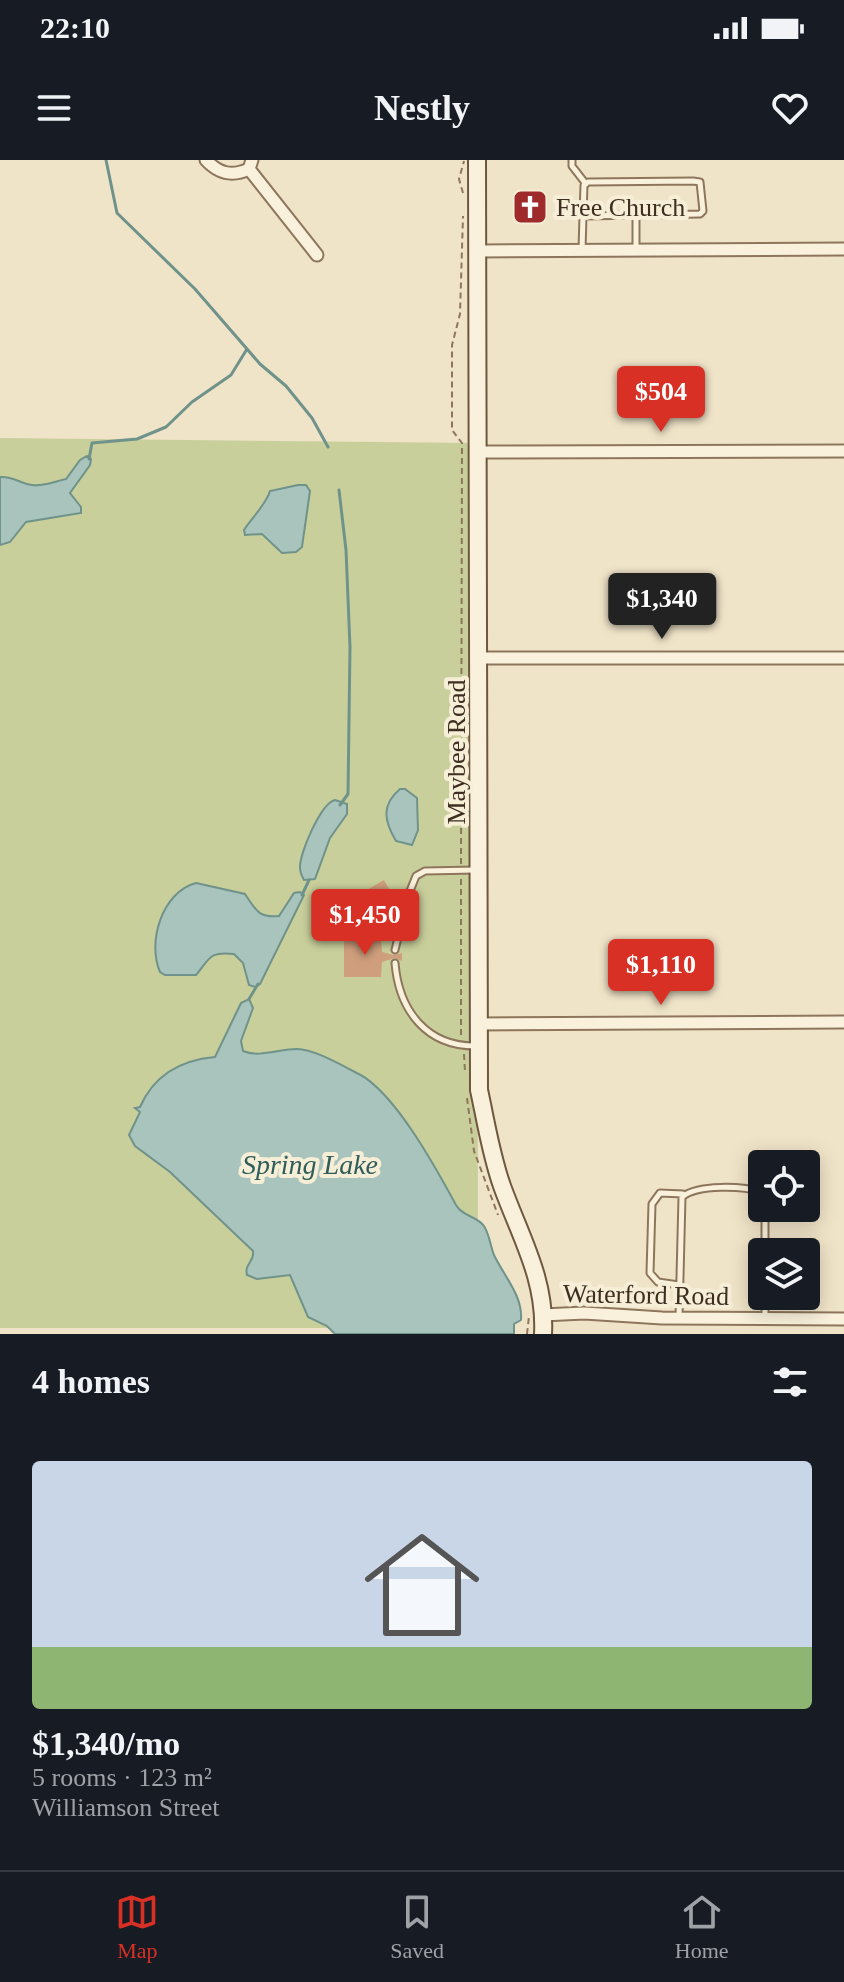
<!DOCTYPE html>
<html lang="en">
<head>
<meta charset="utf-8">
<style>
	body { margin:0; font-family:Georgia,serif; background:#20242c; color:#f1f3f6; height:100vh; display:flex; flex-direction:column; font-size:30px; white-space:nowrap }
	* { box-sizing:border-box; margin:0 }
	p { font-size:26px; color:#9ea1a6 }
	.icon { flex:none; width:44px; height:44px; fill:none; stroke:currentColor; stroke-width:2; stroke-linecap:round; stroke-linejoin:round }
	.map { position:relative; height:1174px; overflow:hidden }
	.sheet { display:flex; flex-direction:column; background:#171b24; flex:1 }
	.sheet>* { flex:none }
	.fabs { position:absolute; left:748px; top:990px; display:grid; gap:16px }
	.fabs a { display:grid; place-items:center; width:72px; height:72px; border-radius:8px; background:#171b24; box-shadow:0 4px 20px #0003; font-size:40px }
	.price { position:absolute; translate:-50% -68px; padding:0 18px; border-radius:8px; background:#d93025; color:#fff; font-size:26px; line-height:52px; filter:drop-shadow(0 2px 4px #0008) }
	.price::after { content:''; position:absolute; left:50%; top:48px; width:24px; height:18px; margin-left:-12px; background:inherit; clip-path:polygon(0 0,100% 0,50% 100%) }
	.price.active { background:#222; color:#fff }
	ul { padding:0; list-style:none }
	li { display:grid; align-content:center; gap:16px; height:424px; padding:0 32px }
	li span { display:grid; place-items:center; height:248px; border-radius:8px; color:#555 }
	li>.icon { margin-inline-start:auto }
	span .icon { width:144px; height:144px; fill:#fffc; stroke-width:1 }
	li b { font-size:34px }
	h2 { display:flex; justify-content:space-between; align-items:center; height:96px; padding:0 32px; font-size:34px }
	.status { display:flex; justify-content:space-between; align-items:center; height:56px; padding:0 40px; background:#171b24; direction:ltr }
	.status svg { height:22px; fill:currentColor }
	header { display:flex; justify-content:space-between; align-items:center; height:104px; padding:0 32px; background:#171b24; font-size:36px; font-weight:700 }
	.tab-bar { display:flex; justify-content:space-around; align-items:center; height:112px; border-top:2px solid #363941; background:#171b24; font-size:22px; color:#9ea1a6 }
	.tab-bar a { display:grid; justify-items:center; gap:4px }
	.tab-bar .active { color:#d93025 }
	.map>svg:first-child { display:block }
	.green { fill:#c9cf9b }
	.water { fill:#a9c4bc; stroke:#6f938a; stroke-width:2 }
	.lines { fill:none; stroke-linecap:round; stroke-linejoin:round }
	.stream { stroke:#6f938a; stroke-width:3 }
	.building { fill:#cf9f7d }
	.service-casing { stroke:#8d765c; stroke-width:9 }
	.minor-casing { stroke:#8d765c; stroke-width:15 }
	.secondary-casing { stroke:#6f573f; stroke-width:20 }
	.path { stroke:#8d765c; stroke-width:2; stroke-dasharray:6 4; stroke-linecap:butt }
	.service { stroke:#faf1dc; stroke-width:5 }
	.minor { stroke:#faf1dc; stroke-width:11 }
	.secondary { stroke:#faf1dc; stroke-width:16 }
	.labels { text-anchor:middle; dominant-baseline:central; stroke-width:8; stroke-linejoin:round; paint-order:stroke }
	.poi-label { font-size:26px; fill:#3d2e20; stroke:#f7eed8; text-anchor:start }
	.street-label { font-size:26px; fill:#3d2e20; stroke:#f7eed8 }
	.water-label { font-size:28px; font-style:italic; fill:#2f5d5a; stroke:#f7eed8 }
</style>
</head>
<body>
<div class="status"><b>22:10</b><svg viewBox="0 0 49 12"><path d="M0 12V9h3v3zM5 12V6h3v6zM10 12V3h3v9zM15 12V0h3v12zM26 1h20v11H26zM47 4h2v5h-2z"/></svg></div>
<header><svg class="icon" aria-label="menu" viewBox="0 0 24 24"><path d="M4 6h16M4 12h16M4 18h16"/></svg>Nestly<svg class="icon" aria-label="heart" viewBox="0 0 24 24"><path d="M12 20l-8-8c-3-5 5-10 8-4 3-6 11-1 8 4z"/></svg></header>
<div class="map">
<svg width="844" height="1174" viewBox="0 0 844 1174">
	<rect width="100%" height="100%" fill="#f0e4c8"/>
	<path class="green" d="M0 278 477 283 478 1168H0Z"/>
	<path class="water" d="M87 296 91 299 90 305 70 333 81 347V353L26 362 10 382 0 385V317C14 316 20 324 32 325 43 327 56 321 66 319L80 300Z
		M298 325H306L310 331 302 387 296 392 282 393 262 374 245 375 244 370C251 359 267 343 270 331Z
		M400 629H405L417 638 418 670 412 685 396 681C384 661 381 645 400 629Z
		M335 640 347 644V654L330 678 315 719 304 720C302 716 300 713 300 708 299 694 321 643 335 640Z
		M196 723 245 734C256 750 258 758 279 756L294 733 300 732 304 735 260 824 255 827 249 825 243 803 234 794C208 791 210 799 196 815H165L160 812C147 782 162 732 196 723Z
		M249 839 253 848 241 881 243 891C259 898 279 889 297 889 314 889 343 906 359 914 395 933 436 1008 456 1045 463 1057 477 1056 484 1066 490 1076 490 1085 494 1095 504 1116 523 1136 521 1160L514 1164V1174H335L327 1166 308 1157 290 1115 257 1119 247 1115C244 1104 255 1101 253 1091L170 1012 135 986 129 975 140 952 135 948 140 947C154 915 181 900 215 897L241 843Z"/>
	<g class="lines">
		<path class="stream" d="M106 0 117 53 195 129 260 204 286 226 312 258 328 287
			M89 299 92 283 137 279 166 267 192 242 231 215 247 189
			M339 330 346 390 350 487 348 634 340 645
			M302 735 309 720
			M249 839 258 824"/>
	</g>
	<path class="building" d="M384 720 393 736 354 758 344 743Z
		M381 777 382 792 394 795 402 793V801L395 798 382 802 381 817H344V778Z"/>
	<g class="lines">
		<defs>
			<path id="service" d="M572 0V6L586 24
				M693 21 700 22 703 51 700 54 583 56 584 25 588 22Z
				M636 88V55
				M582 90 583 56
				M395 790 401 765 407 754 408 736 416 716 425 711 475 710
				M395 803C399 851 427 887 477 886
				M765 1092V1048
				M679 1125 658 1122 650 1113 652 1044 660 1033 683 1034
				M765 1136V1158
				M679 1157 682 1037C698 1024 743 1026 762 1032"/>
			<path id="minor" d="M206 0C219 14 232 17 249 9
				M252 0 249 9 317 95
				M478 91 844 89
				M479 292 844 291
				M480 498H844
				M479 864 844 862
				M543 1155 584 1153 662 1158 844 1159"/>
			<path id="secondary" d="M477 0 479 930C486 962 491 995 502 1026 520 1076 546 1119 543 1174"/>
		</defs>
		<use href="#service" class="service-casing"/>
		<use href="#minor" class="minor-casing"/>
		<use href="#secondary" class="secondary-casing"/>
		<path class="path" d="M463 33 459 19 464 1
			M461 704 462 283 452 270V185L460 154 463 56
			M461 719V876
			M464 894 465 912
			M467 938 474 991 498 1055
			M527 1174 529 1156"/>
		<use href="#service" class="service"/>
		<use href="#minor" class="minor"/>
		<use href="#secondary" class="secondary"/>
	</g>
	<defs>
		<symbol id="church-square" viewBox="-11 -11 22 22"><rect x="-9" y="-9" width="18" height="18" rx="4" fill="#9e2a2b" stroke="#f7eed8"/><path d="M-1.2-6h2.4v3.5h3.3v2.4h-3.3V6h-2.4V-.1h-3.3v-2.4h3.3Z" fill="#fff"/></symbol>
	</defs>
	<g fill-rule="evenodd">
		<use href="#church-square" x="510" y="27" width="40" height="40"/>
	</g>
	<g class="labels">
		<g class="poi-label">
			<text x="556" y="47">Free Church</text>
		</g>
		<g class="street-label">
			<text transform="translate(456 592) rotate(-90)">Maybee Road</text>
			<text transform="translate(646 1135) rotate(1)">Waterford Road</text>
		</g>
		<g class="water-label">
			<text x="310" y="1004">Spring Lake</text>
		</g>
	</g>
</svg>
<div class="fabs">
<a><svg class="icon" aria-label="locate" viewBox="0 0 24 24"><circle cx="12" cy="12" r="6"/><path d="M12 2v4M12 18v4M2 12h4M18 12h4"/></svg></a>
<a><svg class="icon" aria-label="layers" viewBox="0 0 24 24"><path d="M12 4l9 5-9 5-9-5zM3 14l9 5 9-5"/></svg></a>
</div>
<b class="price" style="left:661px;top:274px">$504</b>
<b class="price active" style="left:662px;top:481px">$1,340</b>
<b class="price" style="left:365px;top:797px">$1,450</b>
<b class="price" style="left:661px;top:847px">$1,110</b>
</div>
<section class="sheet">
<h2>4 homes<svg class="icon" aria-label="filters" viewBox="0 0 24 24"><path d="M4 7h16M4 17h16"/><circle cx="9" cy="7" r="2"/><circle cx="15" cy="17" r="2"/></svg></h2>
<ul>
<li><span style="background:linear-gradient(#c9d6e8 75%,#8fb573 0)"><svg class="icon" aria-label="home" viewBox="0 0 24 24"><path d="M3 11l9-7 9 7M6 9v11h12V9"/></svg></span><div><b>$1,340/mo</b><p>5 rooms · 123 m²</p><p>Williamson Street</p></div></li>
</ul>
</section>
<nav class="tab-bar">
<a class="active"><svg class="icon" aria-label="map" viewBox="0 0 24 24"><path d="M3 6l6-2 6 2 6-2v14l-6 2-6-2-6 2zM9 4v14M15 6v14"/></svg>Map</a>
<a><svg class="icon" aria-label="saved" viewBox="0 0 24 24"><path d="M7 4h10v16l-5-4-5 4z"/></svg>Saved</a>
<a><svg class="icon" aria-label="home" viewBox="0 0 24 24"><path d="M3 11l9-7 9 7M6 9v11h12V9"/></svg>Home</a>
</nav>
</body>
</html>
